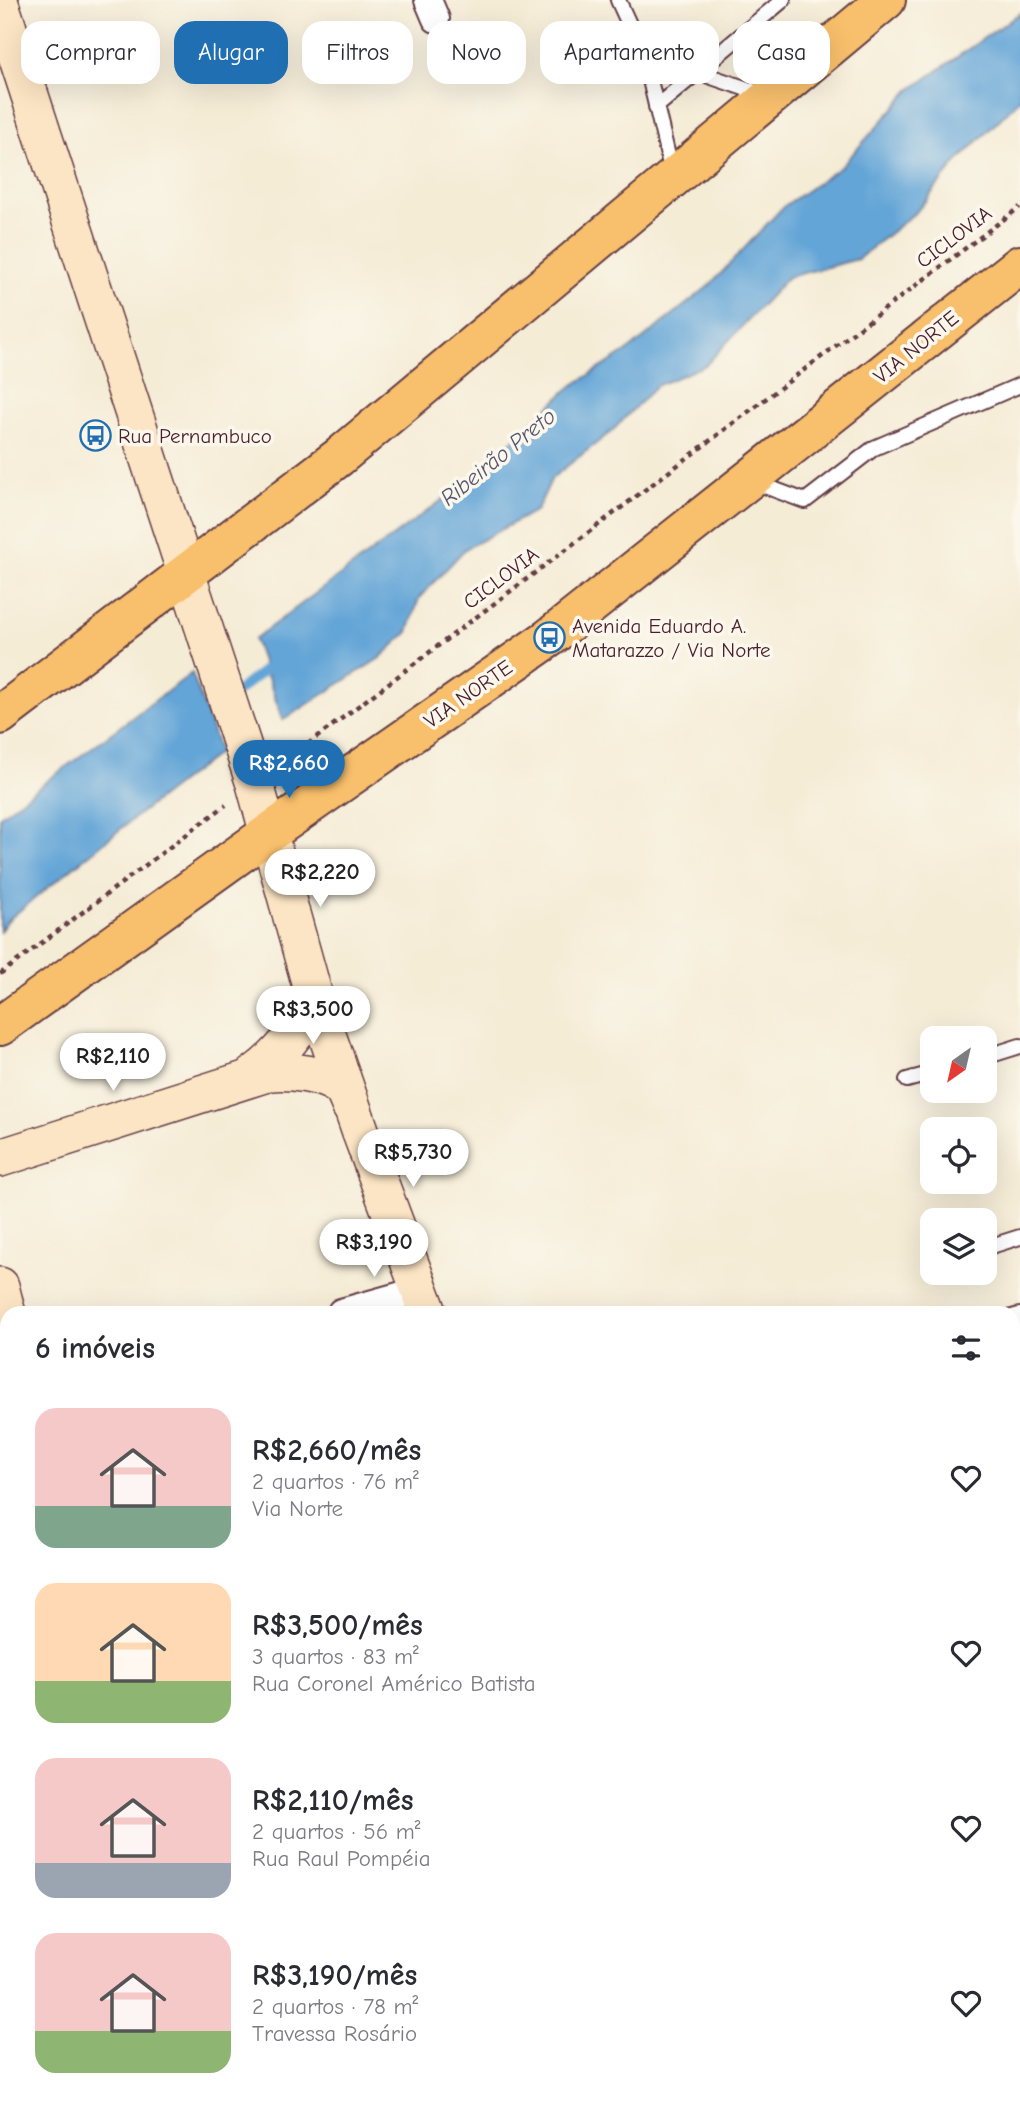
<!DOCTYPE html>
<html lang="pt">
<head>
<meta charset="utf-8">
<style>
	body { margin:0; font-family:"Comic Neue",sans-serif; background:#f7f7f7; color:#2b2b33; height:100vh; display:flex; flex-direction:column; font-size:26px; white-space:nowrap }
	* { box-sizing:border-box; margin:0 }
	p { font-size:23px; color:#7c7c81 }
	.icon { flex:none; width:38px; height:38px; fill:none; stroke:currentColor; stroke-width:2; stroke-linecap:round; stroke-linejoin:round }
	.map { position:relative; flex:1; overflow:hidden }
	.side { position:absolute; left:0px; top:1306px; width:1020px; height:800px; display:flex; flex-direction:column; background:#fff; border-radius:21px 21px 0 0; box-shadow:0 7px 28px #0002 }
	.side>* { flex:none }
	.top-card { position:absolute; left:21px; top:21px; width:978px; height:63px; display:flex; gap:14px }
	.needle { width:46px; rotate:214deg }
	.tools { position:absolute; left:920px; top:1026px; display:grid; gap:14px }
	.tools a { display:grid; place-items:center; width:77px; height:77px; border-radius:14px; background:#fff; box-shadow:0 7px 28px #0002; font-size:35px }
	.price { position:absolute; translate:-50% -60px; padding:0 16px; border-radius:24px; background:#fff; color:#222; font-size:23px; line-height:46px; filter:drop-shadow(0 2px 4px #0008) }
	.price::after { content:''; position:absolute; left:50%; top:42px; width:21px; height:16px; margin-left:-10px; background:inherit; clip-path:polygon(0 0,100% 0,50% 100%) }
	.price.selected { background:#1f6fb2; color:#fff }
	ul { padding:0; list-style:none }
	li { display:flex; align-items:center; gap:21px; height:175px; padding:0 35px }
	li span { display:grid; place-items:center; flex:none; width:196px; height:140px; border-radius:21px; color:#555 }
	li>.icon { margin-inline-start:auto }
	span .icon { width:84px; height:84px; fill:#fffc; stroke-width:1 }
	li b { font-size:30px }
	h2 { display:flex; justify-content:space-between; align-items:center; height:84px; padding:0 35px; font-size:30px }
	.pill { padding:0 24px; border-radius:21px; background:#fff; box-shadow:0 7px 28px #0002; font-size:24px; line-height:63px }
	.pill.selected { background:#1f6fb2; color:#fff }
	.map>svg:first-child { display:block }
	.water { fill:#63a5d7; stroke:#566281; stroke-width:2 }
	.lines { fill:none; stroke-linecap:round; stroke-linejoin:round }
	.stream { stroke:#63a5d7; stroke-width:10 }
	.lane-casing { stroke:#643e45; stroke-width:18 }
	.street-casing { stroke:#643e45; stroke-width:30 }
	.secondary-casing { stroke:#643e45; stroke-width:40 }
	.primary-casing { stroke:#643e45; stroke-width:42 }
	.path { stroke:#643e45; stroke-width:4.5; stroke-dasharray:5 5; stroke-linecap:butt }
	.lane { stroke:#fff; stroke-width:14 }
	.street { stroke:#fff; stroke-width:26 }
	.secondary { stroke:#fce5c4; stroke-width:37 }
	.primary { stroke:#f8bf6c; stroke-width:38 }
	.labels { text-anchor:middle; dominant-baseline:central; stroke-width:7; stroke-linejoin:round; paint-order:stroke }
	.street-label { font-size:21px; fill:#4a1f2b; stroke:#fbf7ec }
	.poi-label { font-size:21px; fill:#4a1f2b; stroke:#fbf7ec; text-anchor:start }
	.water-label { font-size:23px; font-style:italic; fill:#545570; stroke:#fbf7ec }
</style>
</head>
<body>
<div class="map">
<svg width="1020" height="2105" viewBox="0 0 1020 2105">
	<rect width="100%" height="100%" fill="#fbf7ec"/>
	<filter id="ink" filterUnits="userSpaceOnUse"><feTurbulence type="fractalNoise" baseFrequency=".0143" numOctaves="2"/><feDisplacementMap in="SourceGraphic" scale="14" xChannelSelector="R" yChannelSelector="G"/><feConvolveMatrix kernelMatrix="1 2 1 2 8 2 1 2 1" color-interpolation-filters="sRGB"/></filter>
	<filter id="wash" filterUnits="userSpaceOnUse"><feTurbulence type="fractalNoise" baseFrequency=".00686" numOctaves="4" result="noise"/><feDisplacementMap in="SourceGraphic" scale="28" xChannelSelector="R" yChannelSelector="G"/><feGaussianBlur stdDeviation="1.57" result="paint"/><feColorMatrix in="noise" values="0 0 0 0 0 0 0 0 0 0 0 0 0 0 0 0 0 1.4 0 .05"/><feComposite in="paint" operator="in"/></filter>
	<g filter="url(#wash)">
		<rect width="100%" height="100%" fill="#f5ecd6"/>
		<path class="water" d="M1020 13V99L956 163 917 211 858 259 788 277 706 365 656 386 612 431 552 478 537 510 465 549 419 598 408 632 380 658 283 720 254 639 476 475 569 388 629 350 710 285 783 207 842 166 910 90Z
			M192 673 220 752 139 814 8 920 0 931V816Z"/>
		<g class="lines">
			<path class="stream" d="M233 695 273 663"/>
		</g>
	</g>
	<g filter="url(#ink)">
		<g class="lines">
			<defs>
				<path id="lane" d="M618 0 645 59 672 173
					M645 59 697 72 765 95
					M656 107 783 0
					M754 482 805 501 874 448 1020 385
					M985 1057 1020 1046
					M907 1080 933 1073
					M985 1248 1020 1237"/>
				<path id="street" d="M428 0 436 19
					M341 1312 420 1290
					M1013 1323 1020 1321
					M1013 1566 1020 1562
					M0 1669 7 1667
					M1013 1880 1020 1878
					M276 2105 302 2098"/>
				<path id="secondary" d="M0 4 255 784 315 1000 361 1133 428 1312
					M249 1078C279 1057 298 1033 315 1000
					M0 1158 270 1072C289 1070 324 1074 340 1087 345 1091 348 1101 351 1107
					M0 1286 7 1314
					M227 2098 229 2105
					M678 2098 680 2105"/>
				<path id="primary" d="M0 715 339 457 886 0
					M0 1026 269 833 549 638 1020 265"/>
			</defs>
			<use href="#lane" class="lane-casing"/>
			<use href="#street" class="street-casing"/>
			<use href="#secondary" class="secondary-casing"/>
			<use href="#primary" class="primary-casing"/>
			<path class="path" d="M284 762 1020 207
				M0 974 226 805
				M1013 1972 1020 1993"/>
			<use href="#lane" class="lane"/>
			<use href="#street" class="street"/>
			<use href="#secondary" class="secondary"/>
			<use href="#primary" class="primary"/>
		</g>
	</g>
	<defs>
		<symbol id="bus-ring" viewBox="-11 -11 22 22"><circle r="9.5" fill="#fbf7ec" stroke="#1f6fb2" stroke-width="1.5"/><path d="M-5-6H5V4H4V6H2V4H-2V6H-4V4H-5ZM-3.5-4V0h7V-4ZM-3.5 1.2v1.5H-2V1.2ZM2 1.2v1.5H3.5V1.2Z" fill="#1f6fb2"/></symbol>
	</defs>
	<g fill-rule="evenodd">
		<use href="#bus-ring" x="78" y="418" width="35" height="35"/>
		<use href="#bus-ring" x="532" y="620" width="35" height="35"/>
	</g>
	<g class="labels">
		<g class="street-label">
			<text transform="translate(954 237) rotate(-37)">CICLOVIA</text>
			<text transform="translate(916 347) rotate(-39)">VIA NORTE</text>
			<text transform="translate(501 578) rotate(-37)">CICLOVIA</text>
			<text transform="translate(468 694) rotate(-35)">VIA NORTE</text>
		</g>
		<g class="poi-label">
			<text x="118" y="436">Rua Pernambuco</text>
			<text x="572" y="626">Avenida Eduardo A.<tspan x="572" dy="24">Matarazzo / Via Norte</tspan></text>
		</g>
		<g class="water-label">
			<text transform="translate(498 457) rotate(-39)">Ribeirão Preto</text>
		</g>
	</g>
</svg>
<div class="tools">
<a><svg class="needle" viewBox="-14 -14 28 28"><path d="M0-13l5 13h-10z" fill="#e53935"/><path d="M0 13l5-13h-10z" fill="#7c7c81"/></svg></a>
<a><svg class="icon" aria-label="locate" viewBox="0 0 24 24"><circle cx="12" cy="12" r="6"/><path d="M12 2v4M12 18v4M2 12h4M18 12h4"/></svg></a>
<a><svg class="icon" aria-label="layers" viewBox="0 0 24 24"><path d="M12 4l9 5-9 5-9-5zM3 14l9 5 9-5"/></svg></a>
</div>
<b class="price selected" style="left:289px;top:800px">R$2,660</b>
<b class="price" style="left:320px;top:909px">R$2,220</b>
<b class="price" style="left:313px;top:1046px">R$3,500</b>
<b class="price" style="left:113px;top:1093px">R$2,110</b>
<b class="price" style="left:413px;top:1189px">R$5,730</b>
<b class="price" style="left:374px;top:1279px">R$3,190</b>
<div class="top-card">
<a class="pill">Comprar</a>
<a class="pill selected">Alugar</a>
<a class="pill">Filtros</a>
<a class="pill">Novo</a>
<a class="pill">Apartamento</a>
<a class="pill">Casa</a>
</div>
<section class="side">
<h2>6 imóveis<svg class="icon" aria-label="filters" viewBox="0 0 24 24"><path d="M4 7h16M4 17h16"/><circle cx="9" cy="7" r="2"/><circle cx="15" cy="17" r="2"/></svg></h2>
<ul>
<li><span style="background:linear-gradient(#f6c9c9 70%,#7fa58c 0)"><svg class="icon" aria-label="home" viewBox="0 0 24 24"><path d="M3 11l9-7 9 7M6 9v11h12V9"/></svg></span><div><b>R$2,660/mês</b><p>2 quartos · 76 m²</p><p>Via Norte</p></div><svg class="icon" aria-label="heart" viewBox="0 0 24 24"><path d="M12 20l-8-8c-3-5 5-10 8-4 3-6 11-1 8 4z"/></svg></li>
<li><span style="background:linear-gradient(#ffd9b3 70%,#8fb573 0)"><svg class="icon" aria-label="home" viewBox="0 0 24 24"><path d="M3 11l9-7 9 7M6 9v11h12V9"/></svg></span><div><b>R$3,500/mês</b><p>3 quartos · 83 m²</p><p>Rua Coronel Américo Batista</p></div><svg class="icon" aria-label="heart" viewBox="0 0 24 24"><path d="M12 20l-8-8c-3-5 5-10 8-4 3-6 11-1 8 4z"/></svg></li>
<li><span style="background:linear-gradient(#f6c9c9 75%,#9aa5b1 0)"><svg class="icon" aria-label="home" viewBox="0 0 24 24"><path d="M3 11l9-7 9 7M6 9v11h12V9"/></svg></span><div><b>R$2,110/mês</b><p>2 quartos · 56 m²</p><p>Rua Raul Pompéia</p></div><svg class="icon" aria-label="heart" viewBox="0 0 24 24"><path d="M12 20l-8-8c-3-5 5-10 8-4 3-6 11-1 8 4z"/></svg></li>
<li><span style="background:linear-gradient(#f6c9c9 70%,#8fb573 0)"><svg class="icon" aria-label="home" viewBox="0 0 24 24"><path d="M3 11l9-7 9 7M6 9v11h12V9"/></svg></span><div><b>R$3,190/mês</b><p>2 quartos · 78 m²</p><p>Travessa Rosário</p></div><svg class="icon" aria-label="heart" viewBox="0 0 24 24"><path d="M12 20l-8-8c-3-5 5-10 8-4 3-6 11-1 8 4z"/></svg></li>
</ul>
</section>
</div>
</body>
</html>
